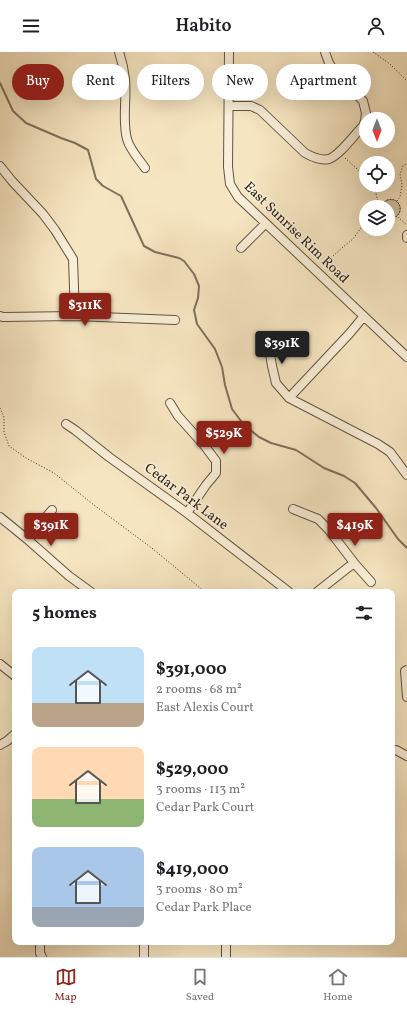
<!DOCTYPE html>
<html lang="en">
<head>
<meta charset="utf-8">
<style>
	body { margin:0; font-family:Vollkorn,serif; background:#f6f6f6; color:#202124; height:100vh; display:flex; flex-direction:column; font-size:15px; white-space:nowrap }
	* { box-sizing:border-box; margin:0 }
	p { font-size:13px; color:#757577 }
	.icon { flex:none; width:22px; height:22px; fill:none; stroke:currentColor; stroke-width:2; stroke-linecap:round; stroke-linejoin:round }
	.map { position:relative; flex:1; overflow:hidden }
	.panel { position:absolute; left:12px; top:537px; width:383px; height:356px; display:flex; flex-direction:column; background:#fff; border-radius:8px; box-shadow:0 4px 16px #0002 }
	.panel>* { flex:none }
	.guide { position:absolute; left:12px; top:12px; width:383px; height:36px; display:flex; gap:8px }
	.needle { width:26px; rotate:180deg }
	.fabs { position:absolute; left:359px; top:60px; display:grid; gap:8px }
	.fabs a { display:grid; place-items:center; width:36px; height:36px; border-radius:50%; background:#fff; box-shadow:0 4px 16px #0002; font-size:20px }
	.price { position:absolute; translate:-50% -34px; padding:0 9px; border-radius:4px; background:#8f2418; color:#fff; font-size:13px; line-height:26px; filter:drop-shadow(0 1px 2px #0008) }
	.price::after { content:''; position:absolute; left:50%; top:24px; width:12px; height:9px; margin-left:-6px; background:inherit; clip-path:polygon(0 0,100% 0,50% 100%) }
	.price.selected { background:#222; color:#fff }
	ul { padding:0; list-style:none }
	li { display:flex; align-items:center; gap:12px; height:100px; padding:0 20px }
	li span { display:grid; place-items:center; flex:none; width:112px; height:80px; border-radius:8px; color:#555 }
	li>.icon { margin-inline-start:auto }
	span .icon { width:48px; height:48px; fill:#fffc; stroke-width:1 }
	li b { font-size:17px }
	h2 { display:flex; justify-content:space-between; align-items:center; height:48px; padding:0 20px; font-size:17px }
	.tag { padding:0 14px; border-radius:18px; background:#fff; box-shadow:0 4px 16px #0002; font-size:14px; line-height:36px }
	.tag.selected { background:#8f2418; color:#fff }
	header { display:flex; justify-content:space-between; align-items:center; height:52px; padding:0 20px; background:#fff; font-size:18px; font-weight:600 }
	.tabs { display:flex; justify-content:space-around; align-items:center; height:56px; border-top:1px solid #e0e0e0; background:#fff; font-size:11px; color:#757577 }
	.tabs a { display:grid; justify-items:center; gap:2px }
	.tabs .selected { color:#8f2418 }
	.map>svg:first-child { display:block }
	.green { fill:#d4c4a4; stroke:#82745e }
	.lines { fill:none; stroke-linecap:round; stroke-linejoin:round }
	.stream { stroke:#7e705a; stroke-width:2 }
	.minor-casing { stroke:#615442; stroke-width:10 }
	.path { stroke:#2f2417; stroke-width:1; stroke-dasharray:1 2; stroke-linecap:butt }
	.minor { stroke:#f9eed7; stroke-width:8 }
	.labels { text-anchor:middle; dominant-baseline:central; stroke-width:3.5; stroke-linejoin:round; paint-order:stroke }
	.street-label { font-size:14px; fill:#2f2417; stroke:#f9eed7 }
</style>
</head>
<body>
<header><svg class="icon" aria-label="menu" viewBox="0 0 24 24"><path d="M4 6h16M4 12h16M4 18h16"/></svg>Habito<svg class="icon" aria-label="person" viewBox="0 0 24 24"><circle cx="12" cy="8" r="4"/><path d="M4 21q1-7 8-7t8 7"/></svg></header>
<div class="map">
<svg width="407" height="905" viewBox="0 0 407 905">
	<rect width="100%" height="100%" fill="#f6e5c1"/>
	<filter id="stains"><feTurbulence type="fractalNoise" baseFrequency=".005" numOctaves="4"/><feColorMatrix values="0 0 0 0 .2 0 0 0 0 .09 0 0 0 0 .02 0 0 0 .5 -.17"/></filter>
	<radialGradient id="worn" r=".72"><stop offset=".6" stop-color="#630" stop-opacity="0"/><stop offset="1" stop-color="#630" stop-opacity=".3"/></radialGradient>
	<path class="green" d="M387 148C404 144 405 168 388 166V155H381L384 150Z"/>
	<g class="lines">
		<path class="stream" d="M0 31 13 59 26 71 61 86 75 91 88 98 96 127 103 134 121 144 144 194 155 200 179 206 184 209 194 222 199 234 198 246 194 258 197 272 215 297 222 315 225 333 232 357 244 373 259 385 271 391 296 398 324 416 344 424 355 431 376 456 398 487 407 496"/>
		<defs>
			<path id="minor" d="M119 0C122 9 124 18 125 27 127 47 122 68 127 87 130 98 139 107 145 116
				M229 0 228 115 230 132 238 145 407 305
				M229 54H251L260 58 305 101C312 105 320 109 329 107 340 103 354 83 363 74L365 69 366 61 363 49 336 22 329 11 325 0
				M0 114 12 129 43 162 55 178 73 207 75 264
				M407 183V186
				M241 196 265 172
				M0 264 3 265 75 264 175 268
				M364 264 350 281 289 346 378 392 390 400 407 423
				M267 285 272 314 276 331 289 346
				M170 351 178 364 204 393 216 409V421L206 433 187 461
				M66 372 75 378 109 405 187 461 289 540
				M293 457 318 467 329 478 355 512 350 514 317 540
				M0 465 27 487 69 524 91 540
				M27 487 52 458
				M355 512 371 530
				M0 612 15 624
				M407 618 405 619 407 645
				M0 693 7 689 15 682
				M392 698H396L407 704
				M40 890V901L42 905
				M144 905V890
				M226 905V890"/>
		</defs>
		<use href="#minor" class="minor-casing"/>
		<path class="path" d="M373 0 390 12 407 29
			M345 106 366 125
			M374 133 378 150 381 155
			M397 149 400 145 402 133 400 122 403 114 407 111
			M381 155C383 152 384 149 388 148 402 143 406 169 388 166
			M398 165 407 173
			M322 214 343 195 353 187 366 169
			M0 356 4 365V380L9 394 26 406 54 421 94 453 153 497 205 540"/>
		<use href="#minor" class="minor"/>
	</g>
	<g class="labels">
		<g class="street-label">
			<text transform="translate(296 181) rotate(44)">East Sunrise Rim Road</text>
			<text transform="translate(186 445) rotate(37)">Cedar Park Lane</text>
		</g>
	</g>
	<rect width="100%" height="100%" filter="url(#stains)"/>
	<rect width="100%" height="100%" fill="url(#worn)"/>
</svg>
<div class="fabs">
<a><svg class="needle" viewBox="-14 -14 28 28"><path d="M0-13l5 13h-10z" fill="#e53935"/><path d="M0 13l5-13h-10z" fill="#757577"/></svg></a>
<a><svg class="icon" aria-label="locate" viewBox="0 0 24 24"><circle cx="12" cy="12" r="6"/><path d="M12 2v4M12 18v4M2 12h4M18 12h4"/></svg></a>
<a><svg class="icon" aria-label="layers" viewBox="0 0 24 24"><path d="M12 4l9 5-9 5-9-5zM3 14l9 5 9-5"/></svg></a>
</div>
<b class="price" style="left:85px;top:275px">$311K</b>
<b class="price selected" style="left:282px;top:313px">$391K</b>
<b class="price" style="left:224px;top:403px">$529K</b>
<b class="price" style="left:51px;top:495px">$391K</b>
<b class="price" style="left:355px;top:495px">$419K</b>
<div class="guide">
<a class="tag selected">Buy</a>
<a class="tag">Rent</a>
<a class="tag">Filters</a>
<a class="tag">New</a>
<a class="tag">Apartment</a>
</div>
<section class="panel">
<h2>5 homes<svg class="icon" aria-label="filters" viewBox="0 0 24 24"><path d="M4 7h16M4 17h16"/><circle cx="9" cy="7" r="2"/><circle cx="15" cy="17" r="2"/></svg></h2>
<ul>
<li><span style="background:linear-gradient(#bfe0f5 70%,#b9a48a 0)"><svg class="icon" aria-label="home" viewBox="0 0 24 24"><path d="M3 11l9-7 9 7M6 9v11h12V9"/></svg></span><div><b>$391,000</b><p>2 rooms · 68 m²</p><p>East Alexis Court</p></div></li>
<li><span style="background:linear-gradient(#ffd9b3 65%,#8fb573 0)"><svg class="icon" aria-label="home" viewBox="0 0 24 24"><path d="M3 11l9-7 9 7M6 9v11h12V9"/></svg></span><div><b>$529,000</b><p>3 rooms · 113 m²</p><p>Cedar Park Court</p></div></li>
<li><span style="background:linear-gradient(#a9c7e8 75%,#9aa5b1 0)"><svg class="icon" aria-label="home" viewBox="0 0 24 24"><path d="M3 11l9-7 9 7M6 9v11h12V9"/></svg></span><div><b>$419,000</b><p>3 rooms · 80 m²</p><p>Cedar Park Place</p></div></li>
</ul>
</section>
</div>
<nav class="tabs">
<a class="selected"><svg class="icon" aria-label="map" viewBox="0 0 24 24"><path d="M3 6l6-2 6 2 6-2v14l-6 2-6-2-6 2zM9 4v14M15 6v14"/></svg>Map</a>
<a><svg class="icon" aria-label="saved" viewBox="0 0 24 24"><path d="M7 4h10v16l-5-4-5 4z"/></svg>Saved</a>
<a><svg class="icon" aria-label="home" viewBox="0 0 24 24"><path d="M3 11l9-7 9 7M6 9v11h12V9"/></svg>Home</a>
</nav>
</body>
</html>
